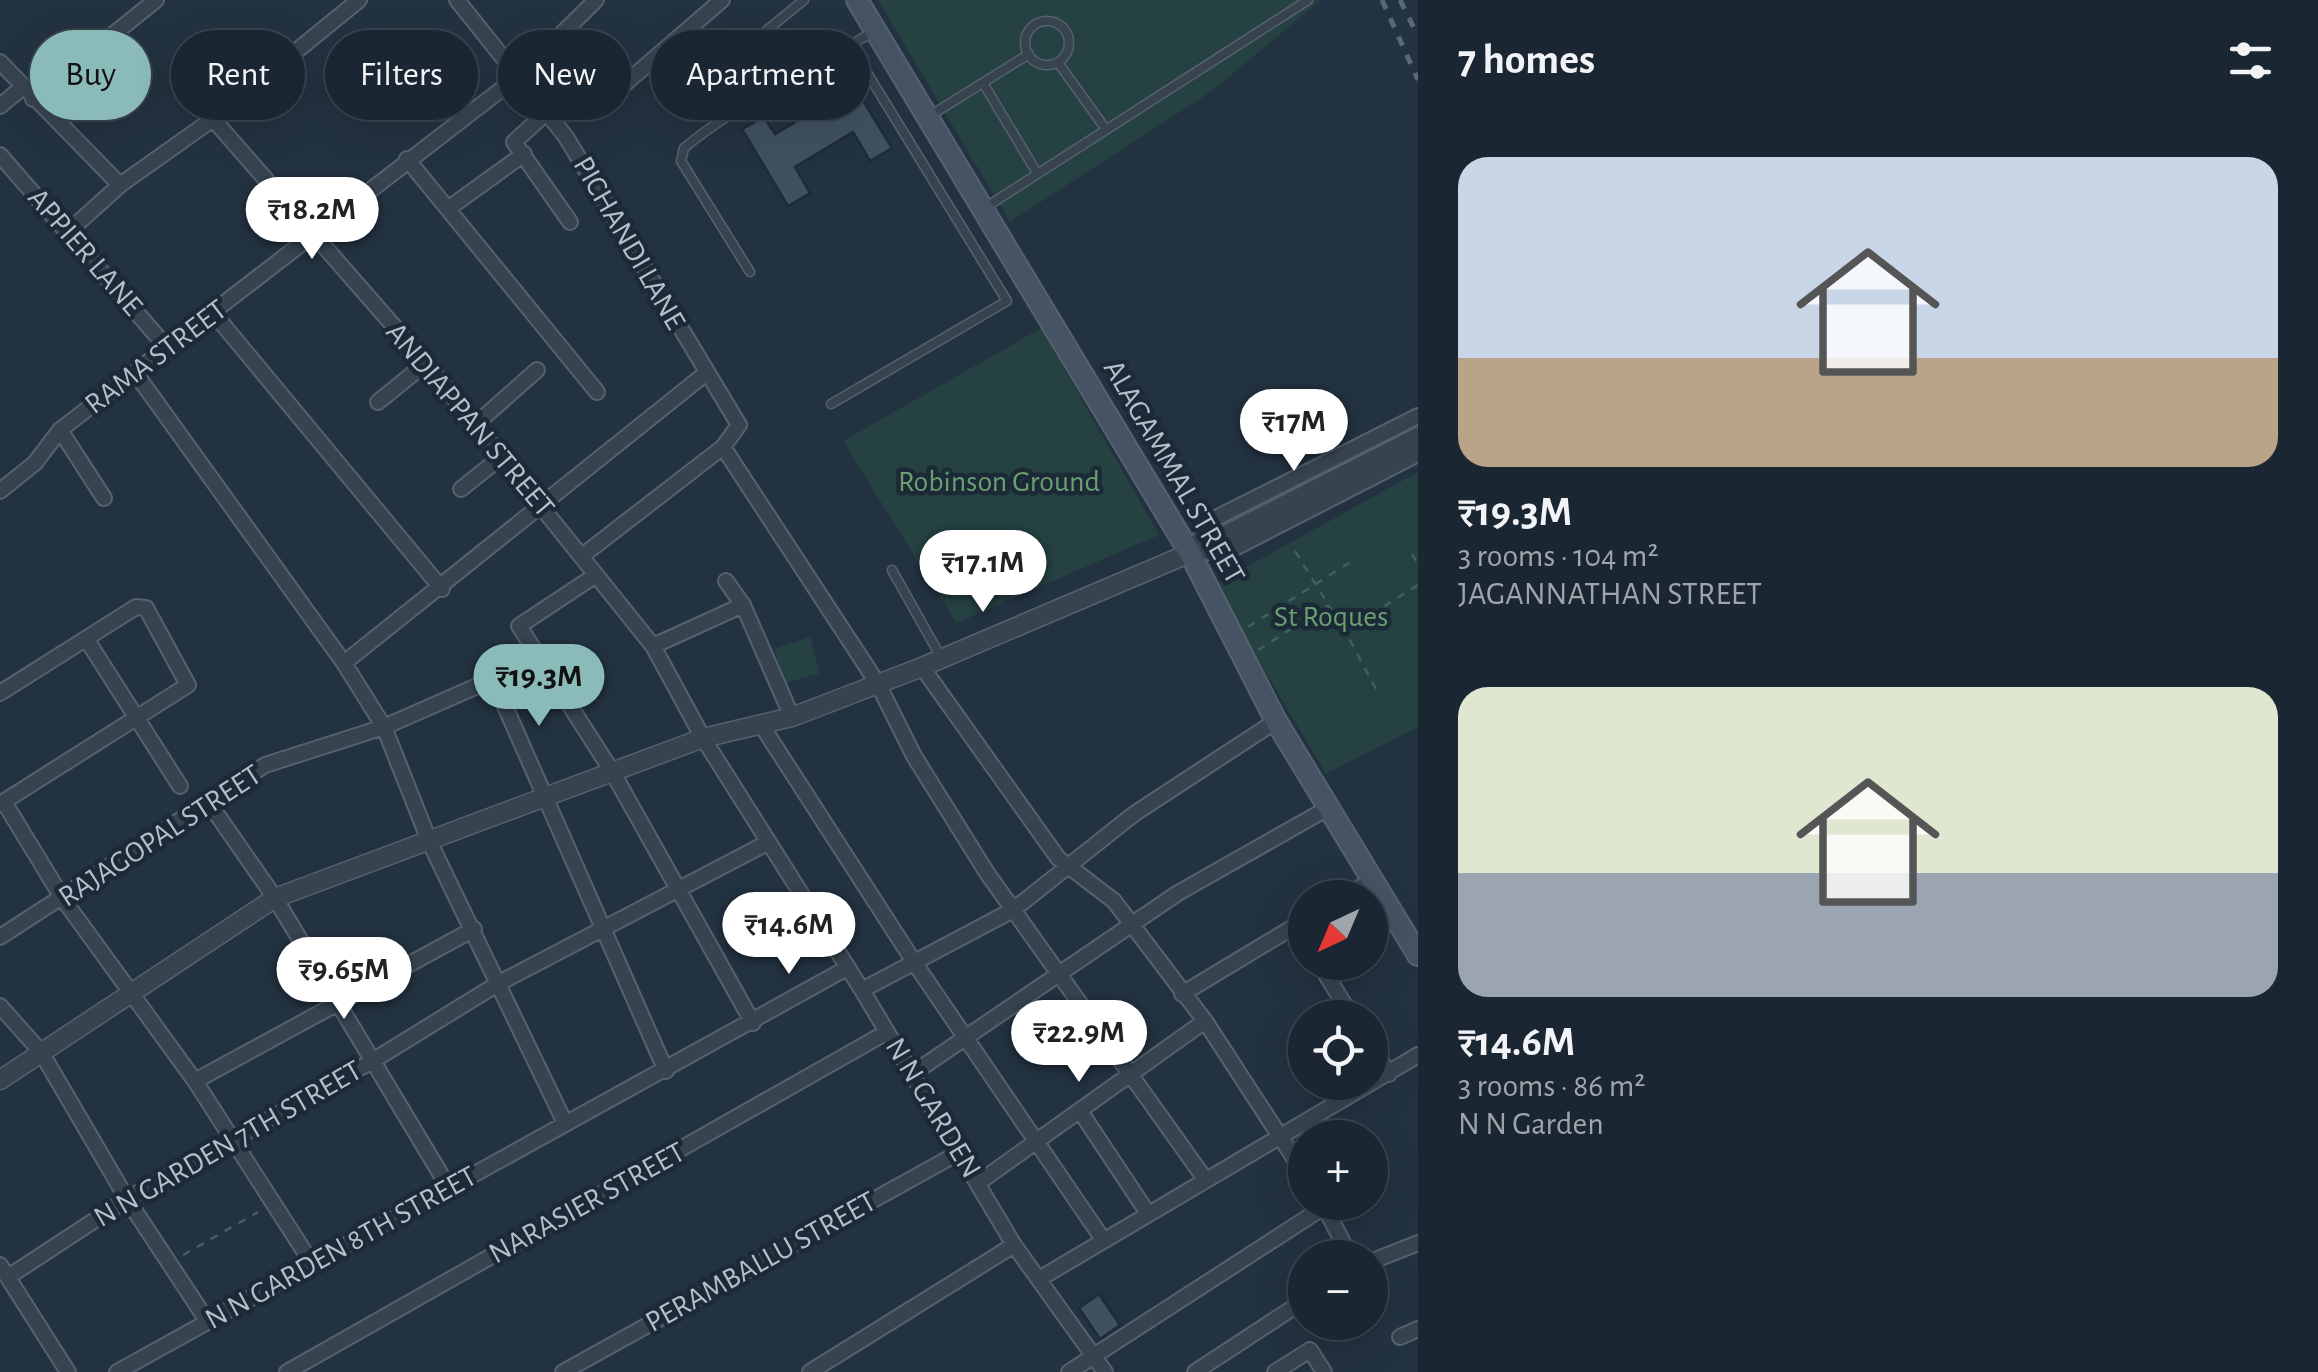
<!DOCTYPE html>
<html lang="en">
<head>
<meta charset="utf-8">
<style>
	body { margin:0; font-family:"Alegreya Sans",sans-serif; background:#232e39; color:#f1f3f6; height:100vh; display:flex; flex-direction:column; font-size:38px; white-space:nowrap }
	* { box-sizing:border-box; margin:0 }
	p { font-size:32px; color:#9fa5ab }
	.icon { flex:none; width:55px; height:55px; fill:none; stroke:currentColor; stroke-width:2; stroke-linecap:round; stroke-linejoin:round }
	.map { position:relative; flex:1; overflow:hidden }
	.side { display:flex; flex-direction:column; background:#1a2631; width:900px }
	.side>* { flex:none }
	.banner { position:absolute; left:30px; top:30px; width:950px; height:90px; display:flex; gap:20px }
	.needle { width:65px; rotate:224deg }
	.controls { position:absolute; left:1288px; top:880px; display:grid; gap:20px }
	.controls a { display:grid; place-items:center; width:100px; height:100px; border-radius:50%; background:#1a2631; box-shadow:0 10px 40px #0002,0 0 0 2px #38434d; font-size:50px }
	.price { position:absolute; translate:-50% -85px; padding:0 22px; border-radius:35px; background:#fff; color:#222; font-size:32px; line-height:65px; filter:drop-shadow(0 2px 5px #0008) }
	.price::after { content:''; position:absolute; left:50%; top:60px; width:30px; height:22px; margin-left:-15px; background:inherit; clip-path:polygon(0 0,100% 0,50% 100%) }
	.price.on { background:#8bbbb9; color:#111 }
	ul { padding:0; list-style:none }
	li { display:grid; align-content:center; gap:20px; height:530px; padding:0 40px }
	li span { display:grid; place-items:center; height:310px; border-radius:30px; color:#555 }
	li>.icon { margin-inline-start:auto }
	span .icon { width:180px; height:180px; fill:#fffc; stroke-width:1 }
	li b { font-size:42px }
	h2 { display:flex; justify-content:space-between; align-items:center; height:120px; padding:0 40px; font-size:42px }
	.chip { padding:0 35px; border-radius:45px; background:#1a2631; box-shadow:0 10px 40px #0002,0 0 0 2px #38434d; font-size:35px; line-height:90px }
	.chip.on { background:#8bbbb9; color:#111 }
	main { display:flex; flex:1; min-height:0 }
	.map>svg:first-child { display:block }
	.green { fill:#254142 }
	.building { fill:#3f5160; stroke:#1e2b38; stroke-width:2.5 }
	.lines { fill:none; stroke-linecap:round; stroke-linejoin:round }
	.service-casing { stroke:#55626e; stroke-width:11 }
	.minor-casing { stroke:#55626e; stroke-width:18 }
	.tertiary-casing { stroke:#55626e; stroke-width:21 }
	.secondary-casing { stroke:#55626e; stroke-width:24 }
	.path { stroke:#435e5e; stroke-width:2.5; stroke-dasharray:8 8; stroke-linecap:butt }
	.service { stroke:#374450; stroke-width:8 }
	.minor { stroke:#374450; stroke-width:14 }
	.tertiary { stroke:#374450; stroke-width:18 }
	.secondary { stroke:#455364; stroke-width:20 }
	.rail { stroke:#596878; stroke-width:5; stroke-dasharray:10 10; stroke-linecap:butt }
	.labels { text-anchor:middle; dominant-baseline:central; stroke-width:9; stroke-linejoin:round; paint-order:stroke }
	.street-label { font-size:30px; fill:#b4bfcb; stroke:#1c2936 }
	.park-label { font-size:30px; fill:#699e71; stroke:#1c2936 }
</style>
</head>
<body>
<main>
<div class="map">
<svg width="1418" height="1372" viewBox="0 0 1418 1372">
	<rect width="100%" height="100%" fill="#233241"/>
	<path class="green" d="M878 0H1321L1212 91 1010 222Z
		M1041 328 1159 535 956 623 843 441Z
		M1418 472V727L1326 774 1214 585Z
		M810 637 820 673 785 683 774 649Z"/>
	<path class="building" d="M839 61 892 148 870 161 853 132 795 167 810 193 788 206 742 129 764 117 775 134 834 99 818 73Z
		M1099 1294 1120 1325 1100 1339 1079 1308Z"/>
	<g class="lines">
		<defs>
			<path id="service" d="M1025 43a22 22 0 1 1 44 0a22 22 0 1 1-44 0Z
				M745 48 804 0
				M1059 64 1105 128
				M983 83 1037 173
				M928 117 1029 54
				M983 209 1308 0
				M750 272 681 161 684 148C735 105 795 82 850 45
				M831 404 1007 301 850 45 875 31
				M892 570 942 659"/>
			<path id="minor" d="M457 0 566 137 739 425 723 447 582 556
				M0 62 120 185
				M620 88 722 0
				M33 99 156 0
				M0 106 23 87
				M548 111 514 142 570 222
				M213 119 426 363 653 646 703 738 862 990 1014 1245 1105 1372
				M0 155 169 350
				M407 159 597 392
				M449 208 524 154
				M68 232 120 185 213 119 359 0
				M215 315 442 589
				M136 374 344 663 384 727 430 843 565 1123
				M378 402 426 363
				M1418 416 1212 520 1190 553 1229 551 1418 454
				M476 424 537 370
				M60 430 104 498
				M723 447 878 684 914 756 987 873 1205 1179
				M461 489 501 457
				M0 491 35 463 60 430 520 75 596 0
				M596 575 519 626 613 773 753 1023
				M726 581 743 605 792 717
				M87 640 180 786
				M653 646 743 605
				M344 663 705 374
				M922 667 1058 858 1114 901 1205 1021 1305 1175
				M0 693 136 607 146 608 188 685 0 804
				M762 726 916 965 1102 1238
				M4 802 63 899 195 1081 311 1262
				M209 803 275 898 449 1188
				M1343 898 1374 879
				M1295 926 1305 942
				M0 937 265 765 384 727 493 679 666 1071
				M1318 962 1353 1018
				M862 990 1013 910 1134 814 1276 721
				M1182 994 1305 920
				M0 1006 41 1052 127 1199 208 1322
				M1370 1044 1389 1074
				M912 1074 1178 893 1330 807
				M195 1081 474 929
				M1080 1111 1147 1212
				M978 1183 1205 1021
				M1322 1202 1351 1258
				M1370 1262 1418 1243
				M0 1265 68 1372
				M8 1277 127 1199 374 1060 499 983 767 843
				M1039 1279 1418 1055
				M1400 1337 1418 1329
				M117 1372 847 968
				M287 1372 887 1032
				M563 1372 960 1152
				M810 1372 1014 1245
				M1069 1372 1324 1207
				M1195 1372 1305 1300
				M1275 1372 1310 1350 1324 1372"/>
			<path id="tertiary" d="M0 1080 275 898 703 738 792 717 922 667 1190 553 1418 437"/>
			<path id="secondary" d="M857 0 1190 553 1276 721 1418 955"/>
		</defs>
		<use href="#service" class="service-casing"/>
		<use href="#minor" class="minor-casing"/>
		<use href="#tertiary" class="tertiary-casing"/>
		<use href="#secondary" class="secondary-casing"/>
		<path class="path" d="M1295 551 1344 630
			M1412 554 1418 564
			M1248 627 1352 561
			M1258 650 1329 605
			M1376 689 1345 631 1418 585
			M183 1255 258 1212"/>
		<use href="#service" class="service"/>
		<use href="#minor" class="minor"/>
		<use href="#tertiary" class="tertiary"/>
		<use href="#secondary" class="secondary"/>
		<path class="rail" d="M1382 0 1418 80
			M1400 0 1418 36"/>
	</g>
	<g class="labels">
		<g class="street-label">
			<text transform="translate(629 243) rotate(60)">PICHANDI LANE</text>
			<text transform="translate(85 252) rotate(49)">APPIER LANE</text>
			<text transform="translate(156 357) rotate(-37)">RAMA STREET</text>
			<text transform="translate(470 420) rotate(50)">ANDIAPPAN STREET</text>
			<text transform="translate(1174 472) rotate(60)">ALAGAMMAL STREET</text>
			<text transform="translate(160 836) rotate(-33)">RAJAGOPAL STREET</text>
			<text transform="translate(933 1108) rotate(59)">N N GARDEN</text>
			<text transform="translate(228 1144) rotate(-30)">N N GARDEN 7TH STREET</text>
			<text transform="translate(587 1203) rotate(-29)">NARASIER STREET</text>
			<text transform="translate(341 1248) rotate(-29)">N N GARDEN 8TH STREET</text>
			<text transform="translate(761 1262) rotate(-29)">PERAMBALLU STREET</text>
		</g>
		<g class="park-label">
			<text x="999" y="482">Robinson Ground</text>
			<text x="1331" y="617">St Roques</text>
		</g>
	</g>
</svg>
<div class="controls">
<a><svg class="needle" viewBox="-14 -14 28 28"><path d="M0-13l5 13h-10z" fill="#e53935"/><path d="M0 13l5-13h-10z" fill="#9fa5ab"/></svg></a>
<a><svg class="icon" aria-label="locate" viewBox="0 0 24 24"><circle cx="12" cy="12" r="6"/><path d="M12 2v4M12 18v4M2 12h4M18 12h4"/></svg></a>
<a>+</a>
<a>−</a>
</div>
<b class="price" style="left:312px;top:262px">₹18.2M</b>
<b class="price" style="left:1294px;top:474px">₹17M</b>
<b class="price" style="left:983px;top:615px">₹17.1M</b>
<b class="price on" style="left:539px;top:729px">₹19.3M</b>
<b class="price" style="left:789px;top:977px">₹14.6M</b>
<b class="price" style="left:344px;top:1022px">₹9.65M</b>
<b class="price" style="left:1079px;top:1085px">₹22.9M</b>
<div class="banner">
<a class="chip on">Buy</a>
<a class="chip">Rent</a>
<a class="chip">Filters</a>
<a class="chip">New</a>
<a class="chip">Apartment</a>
</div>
</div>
<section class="side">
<h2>7 homes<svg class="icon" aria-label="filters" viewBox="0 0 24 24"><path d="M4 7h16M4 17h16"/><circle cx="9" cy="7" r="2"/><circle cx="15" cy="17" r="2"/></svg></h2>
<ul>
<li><span style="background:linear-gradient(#c9d6e8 65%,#b9a48a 0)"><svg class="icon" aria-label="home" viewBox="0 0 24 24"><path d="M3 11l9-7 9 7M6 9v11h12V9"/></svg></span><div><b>₹19.3M</b><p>3 rooms · 104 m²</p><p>JAGANNATHAN STREET</p></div></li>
<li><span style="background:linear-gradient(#dfe7d0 60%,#9aa5b1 0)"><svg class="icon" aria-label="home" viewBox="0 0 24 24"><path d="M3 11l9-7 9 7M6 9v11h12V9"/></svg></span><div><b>₹14.6M</b><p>3 rooms · 86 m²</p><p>N N Garden</p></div></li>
</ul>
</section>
</main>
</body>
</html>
